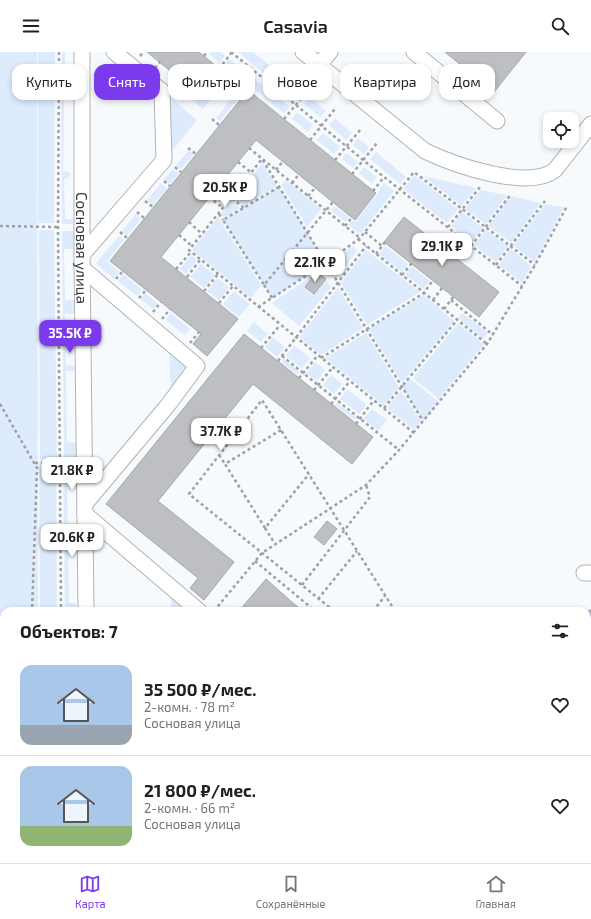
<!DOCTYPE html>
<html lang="ru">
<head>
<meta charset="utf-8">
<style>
	body { margin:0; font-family:"Exo 2",sans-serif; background:#f6f6f6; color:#202124; height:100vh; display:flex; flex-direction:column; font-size:15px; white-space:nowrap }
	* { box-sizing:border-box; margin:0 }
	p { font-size:13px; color:#757577 }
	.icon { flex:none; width:22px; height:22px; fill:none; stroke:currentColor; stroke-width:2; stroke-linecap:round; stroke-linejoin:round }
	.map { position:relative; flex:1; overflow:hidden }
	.details { position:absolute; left:0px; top:555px; width:591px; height:256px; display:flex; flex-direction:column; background:#fff; border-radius:12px 12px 0 0; box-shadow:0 2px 6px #0003 }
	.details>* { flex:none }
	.guide { position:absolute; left:12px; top:12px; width:567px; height:36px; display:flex; gap:8px }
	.controls { position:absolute; left:543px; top:60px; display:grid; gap:8px }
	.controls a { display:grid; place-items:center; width:36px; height:36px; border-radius:8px; background:#fff; box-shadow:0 2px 6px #0003; font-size:20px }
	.price { position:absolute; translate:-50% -34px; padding:0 9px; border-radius:8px; background:#fff; color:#222; font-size:13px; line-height:26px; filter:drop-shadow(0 1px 2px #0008) }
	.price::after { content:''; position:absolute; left:50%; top:24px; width:12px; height:9px; margin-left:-6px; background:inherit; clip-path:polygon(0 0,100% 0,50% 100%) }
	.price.current { background:#7c3aed; color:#fff }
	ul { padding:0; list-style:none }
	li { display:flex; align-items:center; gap:12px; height:100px; padding:0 20px }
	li+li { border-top:1px solid #e0e0e0 }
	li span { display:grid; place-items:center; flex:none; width:112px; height:80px; border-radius:12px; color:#555 }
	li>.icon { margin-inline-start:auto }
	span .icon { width:48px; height:48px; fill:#fffc; stroke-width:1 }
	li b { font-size:17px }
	h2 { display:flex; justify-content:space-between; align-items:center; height:48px; padding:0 20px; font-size:17px }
	.chip { padding:0 14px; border-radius:12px; background:#fff; box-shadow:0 2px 6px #0003; font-size:14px; line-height:36px }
	.chip.current { background:#7c3aed; color:#fff }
	header { display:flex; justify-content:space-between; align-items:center; height:52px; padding:0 20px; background:#fff; font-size:18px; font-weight:600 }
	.tabs { display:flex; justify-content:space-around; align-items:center; height:56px; border-top:1px solid #e0e0e0; background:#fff; font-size:11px; color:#757577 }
	.tabs a { display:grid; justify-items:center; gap:2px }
	.tabs .current { color:#7c3aed }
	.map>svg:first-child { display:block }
	.green { fill:#ddebfd }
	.water { fill:#a6b9d1 }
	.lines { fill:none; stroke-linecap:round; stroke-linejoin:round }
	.stream { stroke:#a6b9d1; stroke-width:4 }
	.building { fill:#bdbfc2; stroke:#a5a7aa }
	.minor-casing { stroke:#b1b3b6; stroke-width:17 }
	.path { stroke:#9ea0a3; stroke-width:2.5; stroke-dasharray:3 3; stroke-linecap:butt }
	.minor { stroke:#fff; stroke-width:15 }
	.labels { text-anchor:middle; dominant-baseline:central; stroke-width:3.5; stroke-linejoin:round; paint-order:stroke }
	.street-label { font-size:15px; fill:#373839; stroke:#fff }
</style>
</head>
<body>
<header><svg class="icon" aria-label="menu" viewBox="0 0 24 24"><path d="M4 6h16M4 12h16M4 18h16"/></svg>Casavia<svg class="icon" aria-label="search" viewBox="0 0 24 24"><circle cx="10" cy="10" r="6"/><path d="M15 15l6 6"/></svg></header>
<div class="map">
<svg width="591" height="811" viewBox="0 0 591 811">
	<rect width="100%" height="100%" fill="#f7fafd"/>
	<path class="green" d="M0 0H37L38 559H4V807H38V811H0Z
		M38 0H55L54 171H38Z
		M62 0H65L63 119 69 120 70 123 69 126 64 127 65 167 76 168V172H62L61 45Z
		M211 0H221L225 4 220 11 209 2Z
		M238 0H253L301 39 295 47Z
		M229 7 238 14 203 57 182 39 186 35 201 47 227 16 224 14Z
		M250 23 290 55 284 61 249 33 220 69 216 66Z
		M165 41 197 68 166 107Z
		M309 45 326 59 320 65 304 52Z
		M297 60 313 73 308 80 292 67Z
		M335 66 352 81 346 88 329 73Z
		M323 81 340 95 334 102 317 88Z
		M358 86 369 95 364 102 353 93Z
		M189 98 194 102 181 117 176 113Z
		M376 100 406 125 400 132 370 107Z
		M346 101 358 110 353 116 342 107Z
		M262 111 277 134 244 154 234 146Z
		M364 115 377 125 372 132 359 121Z
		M173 117 179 121 170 132 164 127Z
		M414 123 458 157 447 171 403 137Z
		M423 124 476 136 462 154Z
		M286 128 321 157 307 175 281 133Z
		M161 131 167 136 153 153 147 148Z
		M384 131 394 139 360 182 348 173 352 168 355 170 380 138 379 137Z
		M279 135 326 211 272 246 223 168Z
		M480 138 507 143 486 172 465 157Z
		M511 144 541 151 511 191 488 174Z
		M231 148 240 156 224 166 221 162Z
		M545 152 564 155 535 210 513 194Z
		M334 154 349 165 345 170 331 158Z
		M462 160 483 176 471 191 451 175Z
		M136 162 141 167 127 184 122 179Z
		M218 165 261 233 251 246 192 198Z
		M39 178H54L57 408 40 407Z
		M486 178 508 194 496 210 474 193Z
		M62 179H76L77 197H64L65 248H74V262H65L66 313 74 314 75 316 74 319H66L67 390 78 391V407H64Z
		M119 184 124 188 107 209 120 220 114 227 96 211Z
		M353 194 357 199 337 225 329 211Z
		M385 194 408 212 402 220 379 202Z
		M511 197 531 214 522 231 499 213Z
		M366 198 420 240 367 273 341 231Z
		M191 203 197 208 186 222 180 217Z
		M201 212 215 223 204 236 190 225Z
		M412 214 430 229 423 237 405 222Z
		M320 218 331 235 299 274 272 251Z
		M123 222 142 238 137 244 118 229Z
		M217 226 229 235 219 248 207 239Z
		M338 236 363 276 321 303 299 285Z
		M234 239 250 252 239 265 223 252Z
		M145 241 158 252 153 257 140 247Z
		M424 243 454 269 402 331 369 277Z
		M171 261 190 277 185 283 165 268Z
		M462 261 488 281 483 287 458 266Z
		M254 270 268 282 261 290 247 279Z
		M458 271 484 292 439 347 413 326Z
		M366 281 399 335 384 354 325 306Z
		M273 285 285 295 277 305 265 295Z
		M294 293 310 306 302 316 286 304Z
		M169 294 195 314 171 345Z
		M284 307 299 320 297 322 281 310Z
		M315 310 325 318 317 329 307 321Z
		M331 323 342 332 334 342 323 333Z
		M409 326 439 350 423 369 402 335Z
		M347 337 367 353 359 362 340 347Z
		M401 339 421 369 414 378 387 356Z
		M337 351 357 366 355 368 335 353Z
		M372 357 387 368 378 379 363 367Z
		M39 414H56L57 559H40Z
		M63 414 79 415V434L67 435 68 488H76L77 492 76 496H68L69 551H74L78 555 74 559H65Z
		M171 536 197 559H171Z"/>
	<path class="water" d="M591 557V719L587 722V559Z
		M372 807H437L431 811H373Z"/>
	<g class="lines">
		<path class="stream" d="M587 750 591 748
			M493 811 499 807"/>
	</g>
	<path class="building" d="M147 0H199L222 19 201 44Z
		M445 0H526L494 40Z
		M248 38 376 141 355 168 256 88 161 205 238 267 207 304 193 292 201 282 110 209Z
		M404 165 499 240 479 265 384 190Z
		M316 220 326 227 314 242 305 235Z
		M244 282 373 385 352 412 253 332 158 449 234 510 204 548 190 536 198 526 106 452Z
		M327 469 337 477 324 493 314 485Z
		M266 527 293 551 303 559H239Z"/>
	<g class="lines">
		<defs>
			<g id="minor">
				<path id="s1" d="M82 0V203L86 559"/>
				<path d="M303 0 425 99C454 113 528 139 555 118L591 72"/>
				<path d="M414 0 497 69"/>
				<path d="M319 13 330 0"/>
				<path d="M470 47 483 31"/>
				<path d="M82 203 164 108 162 39 114 0"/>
				<path d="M82 216 197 314 168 353 85 452"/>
				<path d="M85 462 199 559"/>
				<path d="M584 521H591"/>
				<path d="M587 788 591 786"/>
				<path d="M119 807 131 811"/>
				<path d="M201 807 213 811"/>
				<path d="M582 807 589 811"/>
				<path d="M87 811 88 807"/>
				<path d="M263 811 264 807"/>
			</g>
		</defs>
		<use href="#minor" class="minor-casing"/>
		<path class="path" d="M59 0 58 178 61 559
			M231 0 384 125 522 234
			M140 4 144 0
			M204 4 207 0
			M155 16 160 10
			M219 17 232 0
			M169 28 174 22
			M179 39 185 31
			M212 67 219 73
			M284 67 310 36
			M310 88 335 57
			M188 96 196 102
			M249 96 360 186
			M335 108 361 77
			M238 110 252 121
			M175 115 181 120
			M276 118 283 109
			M228 122 241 133
			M352 122 377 91
			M164 129 170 134
			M292 131 299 122
			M218 135 244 156
			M279 135 223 168 264 233 333 150
			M373 139 384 125
			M308 144 315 136
			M209 145 223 156
			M145 149 153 155
			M137 160 144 166
			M219 162 223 168
			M189 170 202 182
			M0 174 57 175
			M345 174 352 165
			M448 175 480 135
			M120 180 127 186
			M365 180 382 194
			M179 183 192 194
			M358 187 487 292
			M471 194 511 142
			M376 202 385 190
			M496 213 545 149
			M176 217 191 200
			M402 223 412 211
			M187 225 200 208
			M116 227 123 219
			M264 233 272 246
			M204 239 218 222
			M139 246 146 238
			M433 248 442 236
			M451 248 493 283
			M219 251 233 234
			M258 255 326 211 360 186 414 120 535 213
			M444 257 454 244
			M153 260 161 250
			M162 267 170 257
			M190 291 199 280
			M261 296 280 273
			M282 304 399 398
			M321 306 424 241 433 228
			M278 309 366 194
			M299 326 318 303
			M314 338 333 315
			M0 352 37 416 32 559
			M331 352 350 329
			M384 356 457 268
			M356 372 374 348
			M281 378 225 412 265 476 309 422
			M414 381 189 198 262 107 423 369
			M219 403 225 412
			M35 411 60 412
			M265 476 275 492
			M255 509 315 559
			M302 533 370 445 366 433
			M318 547 357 499
			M214 559 262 501 366 433 399 398 487 292 535 213 567 154
			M334 559 189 442 262 348 395 559
			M373 559 385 544
			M312 807V811
			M22 811V807"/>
		<use href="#minor" class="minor"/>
	</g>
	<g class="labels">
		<g class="street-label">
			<text stroke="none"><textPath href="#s1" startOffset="196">Сосновая улица</textPath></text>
		</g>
	</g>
</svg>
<div class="controls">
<a><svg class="icon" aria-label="locate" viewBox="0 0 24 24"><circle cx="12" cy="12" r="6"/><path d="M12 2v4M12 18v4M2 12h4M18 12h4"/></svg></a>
</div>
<b class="price" style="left:225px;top:156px">20.5K ₽</b>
<b class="price" style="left:442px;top:215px">29.1K ₽</b>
<b class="price" style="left:315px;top:231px">22.1K ₽</b>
<b class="price current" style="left:70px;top:302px">35.5K ₽</b>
<b class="price" style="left:221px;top:400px">37.7K ₽</b>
<b class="price" style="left:72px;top:439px">21.8K ₽</b>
<b class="price" style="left:72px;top:506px">20.6K ₽</b>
<div class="guide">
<a class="chip">Купить</a>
<a class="chip current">Снять</a>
<a class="chip">Фильтры</a>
<a class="chip">Новое</a>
<a class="chip">Квартира</a>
<a class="chip">Дом</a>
</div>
<section class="details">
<h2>Объектов: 7<svg class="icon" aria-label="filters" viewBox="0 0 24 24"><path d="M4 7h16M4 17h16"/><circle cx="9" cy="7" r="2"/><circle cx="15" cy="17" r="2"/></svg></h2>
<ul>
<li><span style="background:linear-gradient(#a9c7e8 75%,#9aa5b1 0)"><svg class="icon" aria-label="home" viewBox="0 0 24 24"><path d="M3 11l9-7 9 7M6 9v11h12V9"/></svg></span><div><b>35 500 ₽/мес.</b><p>2-комн. · 78 m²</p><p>Сосновая улица</p></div><svg class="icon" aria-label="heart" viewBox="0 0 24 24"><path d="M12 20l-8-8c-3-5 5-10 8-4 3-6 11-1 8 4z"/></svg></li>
<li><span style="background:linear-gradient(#a9c7e8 75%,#8fb573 0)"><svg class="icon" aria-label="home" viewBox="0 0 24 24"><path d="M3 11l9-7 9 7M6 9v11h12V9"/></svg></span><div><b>21 800 ₽/мес.</b><p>2-комн. · 66 m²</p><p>Сосновая улица</p></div><svg class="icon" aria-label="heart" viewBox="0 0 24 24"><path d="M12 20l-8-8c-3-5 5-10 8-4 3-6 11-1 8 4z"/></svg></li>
</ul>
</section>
</div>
<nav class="tabs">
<a class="current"><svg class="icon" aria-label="map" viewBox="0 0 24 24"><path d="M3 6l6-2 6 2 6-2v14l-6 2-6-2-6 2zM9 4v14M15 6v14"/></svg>Карта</a>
<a><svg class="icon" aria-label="saved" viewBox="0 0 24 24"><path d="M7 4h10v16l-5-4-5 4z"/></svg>Сохранённые</a>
<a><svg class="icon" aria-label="home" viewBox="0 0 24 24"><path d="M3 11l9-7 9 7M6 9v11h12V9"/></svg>Главная</a>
</nav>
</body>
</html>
